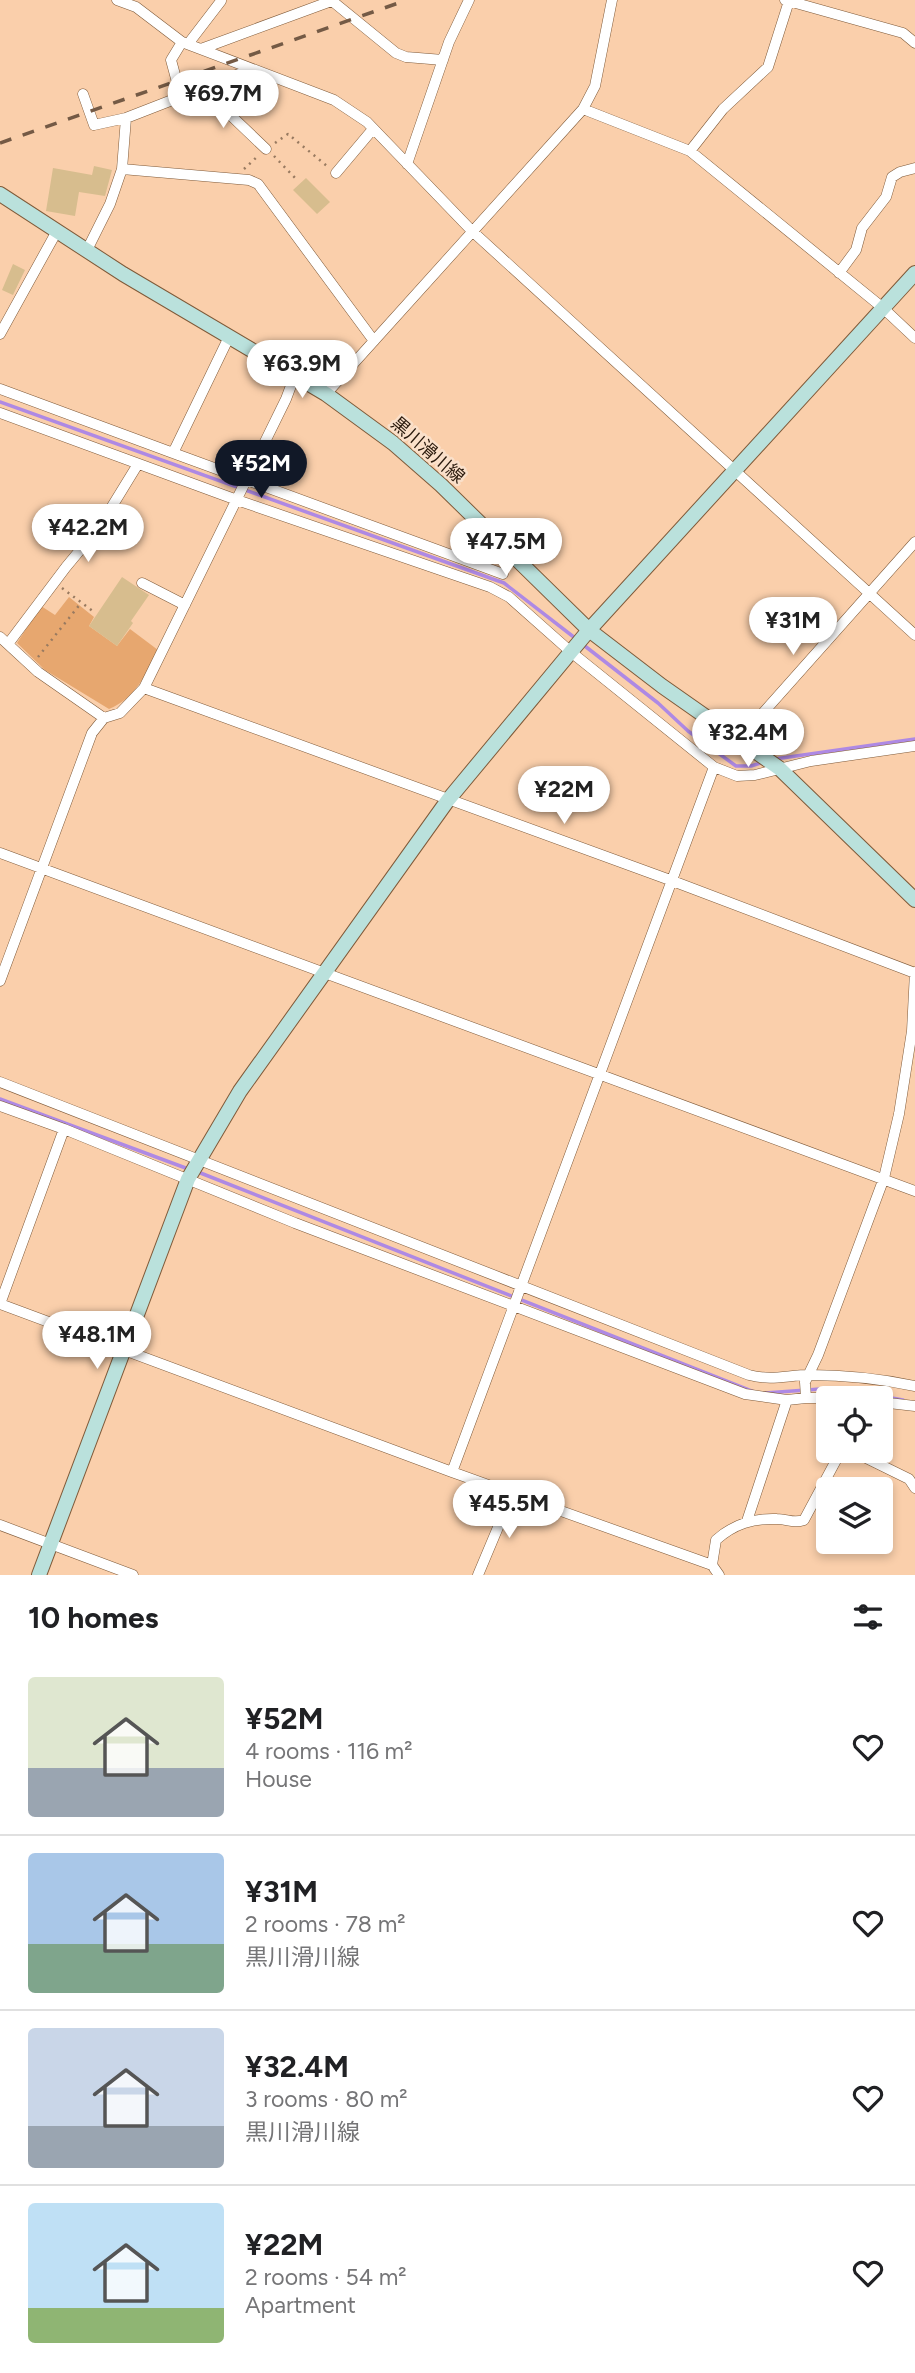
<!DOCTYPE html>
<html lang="en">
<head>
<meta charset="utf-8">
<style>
	body { margin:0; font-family:Figtree,"Noto Sans JP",sans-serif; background:#f6f6f6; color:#202124; height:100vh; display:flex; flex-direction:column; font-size:26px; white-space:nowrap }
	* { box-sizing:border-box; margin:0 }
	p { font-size:23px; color:#757577 }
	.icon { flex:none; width:38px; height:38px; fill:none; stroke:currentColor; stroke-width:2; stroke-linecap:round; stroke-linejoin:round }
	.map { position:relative; height:1575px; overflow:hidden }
	.drawer { display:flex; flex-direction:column; background:#fff; flex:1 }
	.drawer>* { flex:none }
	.buttons { position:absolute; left:816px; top:1386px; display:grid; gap:14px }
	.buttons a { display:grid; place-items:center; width:77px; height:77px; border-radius:7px; background:#fff; box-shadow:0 4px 10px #0003; font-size:35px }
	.price { position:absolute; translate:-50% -60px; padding:0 16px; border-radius:24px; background:#fff; color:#222; font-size:23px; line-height:46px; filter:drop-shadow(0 2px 4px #0008) }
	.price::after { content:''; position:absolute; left:50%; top:42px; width:21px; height:16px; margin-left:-10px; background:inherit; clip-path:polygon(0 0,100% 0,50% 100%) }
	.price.active { background:#111827; color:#fff }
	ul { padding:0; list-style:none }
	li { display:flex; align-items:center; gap:21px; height:175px; padding:0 28px }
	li+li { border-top:2px solid #e0e0e0 }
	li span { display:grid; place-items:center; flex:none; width:196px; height:140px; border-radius:7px; color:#555 }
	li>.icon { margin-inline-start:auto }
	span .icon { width:84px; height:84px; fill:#fffc; stroke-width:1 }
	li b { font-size:30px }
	h2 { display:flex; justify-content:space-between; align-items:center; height:84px; padding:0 28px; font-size:30px }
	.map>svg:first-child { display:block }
	.green { fill:#e7a76f }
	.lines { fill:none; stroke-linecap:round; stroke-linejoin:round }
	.stream { stroke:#ae89e4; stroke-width:3.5 }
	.building { fill:#d7bd8e }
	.street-casing { stroke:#7f5a39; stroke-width:11 }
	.secondary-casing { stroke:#7f5a39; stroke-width:16 }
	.path { stroke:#987a60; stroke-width:2.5; stroke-dasharray:2 5; stroke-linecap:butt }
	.street { stroke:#fff; stroke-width:10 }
	.secondary { stroke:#bae1dc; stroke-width:14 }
	.rail { stroke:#745a45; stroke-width:3.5; stroke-dasharray:12 12; stroke-linecap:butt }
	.labels { text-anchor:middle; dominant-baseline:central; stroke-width:5; stroke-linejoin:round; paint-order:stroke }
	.street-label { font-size:18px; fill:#28180b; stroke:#fae0ca }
</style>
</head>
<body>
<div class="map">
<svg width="915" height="1575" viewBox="0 0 915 1575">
	<rect width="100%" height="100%" fill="#facfab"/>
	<path class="green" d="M69 597 94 617 89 626 117 646 130 629 158 650C147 674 134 699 109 709L45 670 17 643 41 606 55 615Z"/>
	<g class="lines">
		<path class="stream" d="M0 402 504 583 575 638
			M581 643 658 703 688 731 736 766H751L764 762
			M775 759 915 739
			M0 1099 191 1170
			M198 1172 754 1392
			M765 1393 834 1388 903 1400"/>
	</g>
	<path class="building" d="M94 166 112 170 105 196 79 192 75 216 46 211 53 168 92 175Z
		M306 178 330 202 317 214 293 190Z
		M13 264 25 270 13 295 2 290Z
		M122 577 149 595 131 621 133 623 117 646 89 626Z"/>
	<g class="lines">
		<defs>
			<path id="street" d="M117 0 136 7 182 42 334 100 367 122 472 231 915 635
				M331 0 396 53 406 57 443 60
				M785 0 903 33 915 43
				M188 44 221 1
				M201 49 334 0
				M202 88 266 149
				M83 94 94 125 126 118 252 69
				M181 97 171 60 182 42
				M583 109 690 151 883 308 915 338
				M690 151 723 109 768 67 789 1
				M407 164 449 42 469 0
				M122 169 249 180 258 184 374 341
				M336 173 373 129
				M87 250 110 204 122 169 126 118
				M839 273 856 250 862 228 886 197 892 177 900 172 915 168
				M0 334 57 231
				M229 337 173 453 503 574
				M0 389 173 453
				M326 394 583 109 595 86 612 0
				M0 413 237 500 490 587 509 597 571 652 714 767
				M142 583 185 605
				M0 637 38 672 104 718
				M8 644 66 567 100 526 138 464
				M144 688 670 880 915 973
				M738 741 915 542
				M0 853 915 1191
				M0 981 92 733 104 718 120 713 144 688 286 399 295 375
				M0 1082 749 1375C773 1381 787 1375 810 1375 844 1375 881 1379 915 1386
				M0 1106 64 1129
				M0 1304 64 1129 295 1223 745 1394 787 1400
				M0 1304 452 1472 712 1565 719 1575
				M841 1398H806L805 1382 818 1355 884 1178 899 1114 912 1031 915 972
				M880 1402 915 1406
				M852 1451 909 1479 915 1488
				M452 1472 714 767 737 776 755 775 811 761 915 746
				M747 1521 787 1400 806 1398
				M0 1525 133 1575
				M712 1565 716 1540C734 1524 753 1518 777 1519 788 1519 793 1524 804 1520L841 1451
				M478 1575 512 1494"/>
			<path id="secondary" d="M0 194 123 274 326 394 393 443 441 485 589 630 662 686 779 768 915 900
				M39 1575 188 1179 240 1091 448 800 589 630 915 273"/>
		</defs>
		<use href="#street" class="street-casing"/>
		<use href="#secondary" class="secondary-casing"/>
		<path class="path" d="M275 143 288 134 327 166
			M274 156 298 181
			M244 169 259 155
			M62 588 94 612
			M38 657 81 603"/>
		<use href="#street" class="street"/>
		<use href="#secondary" class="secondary"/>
		<path class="rail" d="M0 143 407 0"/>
	</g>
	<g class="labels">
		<g class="street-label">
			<text transform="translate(428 450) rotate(41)">黒川滑川線</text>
		</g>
	</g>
</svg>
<div class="buttons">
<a><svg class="icon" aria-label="locate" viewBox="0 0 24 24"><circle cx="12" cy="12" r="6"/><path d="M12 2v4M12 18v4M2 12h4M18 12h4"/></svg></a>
<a><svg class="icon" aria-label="layers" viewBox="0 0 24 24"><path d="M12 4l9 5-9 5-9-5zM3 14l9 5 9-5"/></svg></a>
</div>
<b class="price" style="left:223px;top:130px">¥69.7M</b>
<b class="price" style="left:302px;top:400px">¥63.9M</b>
<b class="price active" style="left:261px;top:500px">¥52M</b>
<b class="price" style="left:88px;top:564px">¥42.2M</b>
<b class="price" style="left:506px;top:578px">¥47.5M</b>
<b class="price" style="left:793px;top:657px">¥31M</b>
<b class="price" style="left:748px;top:769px">¥32.4M</b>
<b class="price" style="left:564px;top:826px">¥22M</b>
<b class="price" style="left:97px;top:1371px">¥48.1M</b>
<b class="price" style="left:509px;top:1540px">¥45.5M</b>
</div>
<section class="drawer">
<h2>10 homes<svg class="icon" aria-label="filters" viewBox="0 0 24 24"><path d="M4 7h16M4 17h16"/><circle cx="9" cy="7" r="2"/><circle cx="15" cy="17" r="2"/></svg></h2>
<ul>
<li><span style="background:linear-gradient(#dfe7d0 65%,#9aa5b1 0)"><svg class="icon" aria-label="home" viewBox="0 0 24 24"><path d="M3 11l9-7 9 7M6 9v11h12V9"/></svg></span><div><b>¥52M</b><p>4 rooms · 116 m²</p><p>House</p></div><svg class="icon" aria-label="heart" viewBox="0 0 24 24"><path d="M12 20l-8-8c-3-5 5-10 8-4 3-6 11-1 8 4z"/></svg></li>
<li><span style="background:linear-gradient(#a9c7e8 65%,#7fa58c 0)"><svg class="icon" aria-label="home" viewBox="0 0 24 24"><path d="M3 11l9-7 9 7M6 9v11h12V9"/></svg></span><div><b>¥31M</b><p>2 rooms · 78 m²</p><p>黒川滑川線</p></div><svg class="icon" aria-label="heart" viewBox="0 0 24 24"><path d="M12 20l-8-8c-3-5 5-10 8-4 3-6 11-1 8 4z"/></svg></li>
<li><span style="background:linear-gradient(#c9d6e8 70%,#9aa5b1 0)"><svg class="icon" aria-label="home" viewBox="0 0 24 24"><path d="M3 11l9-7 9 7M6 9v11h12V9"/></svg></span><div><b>¥32.4M</b><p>3 rooms · 80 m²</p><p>黒川滑川線</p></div><svg class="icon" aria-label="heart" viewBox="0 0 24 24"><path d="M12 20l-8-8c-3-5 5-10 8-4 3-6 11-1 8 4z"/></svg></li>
<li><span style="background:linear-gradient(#bfe0f5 75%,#8fb573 0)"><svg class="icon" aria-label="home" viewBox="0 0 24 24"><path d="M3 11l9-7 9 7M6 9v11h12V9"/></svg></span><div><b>¥22M</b><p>2 rooms · 54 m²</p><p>Apartment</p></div><svg class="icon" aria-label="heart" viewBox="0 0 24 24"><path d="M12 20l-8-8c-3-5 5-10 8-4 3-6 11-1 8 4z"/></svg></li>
</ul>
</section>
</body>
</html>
